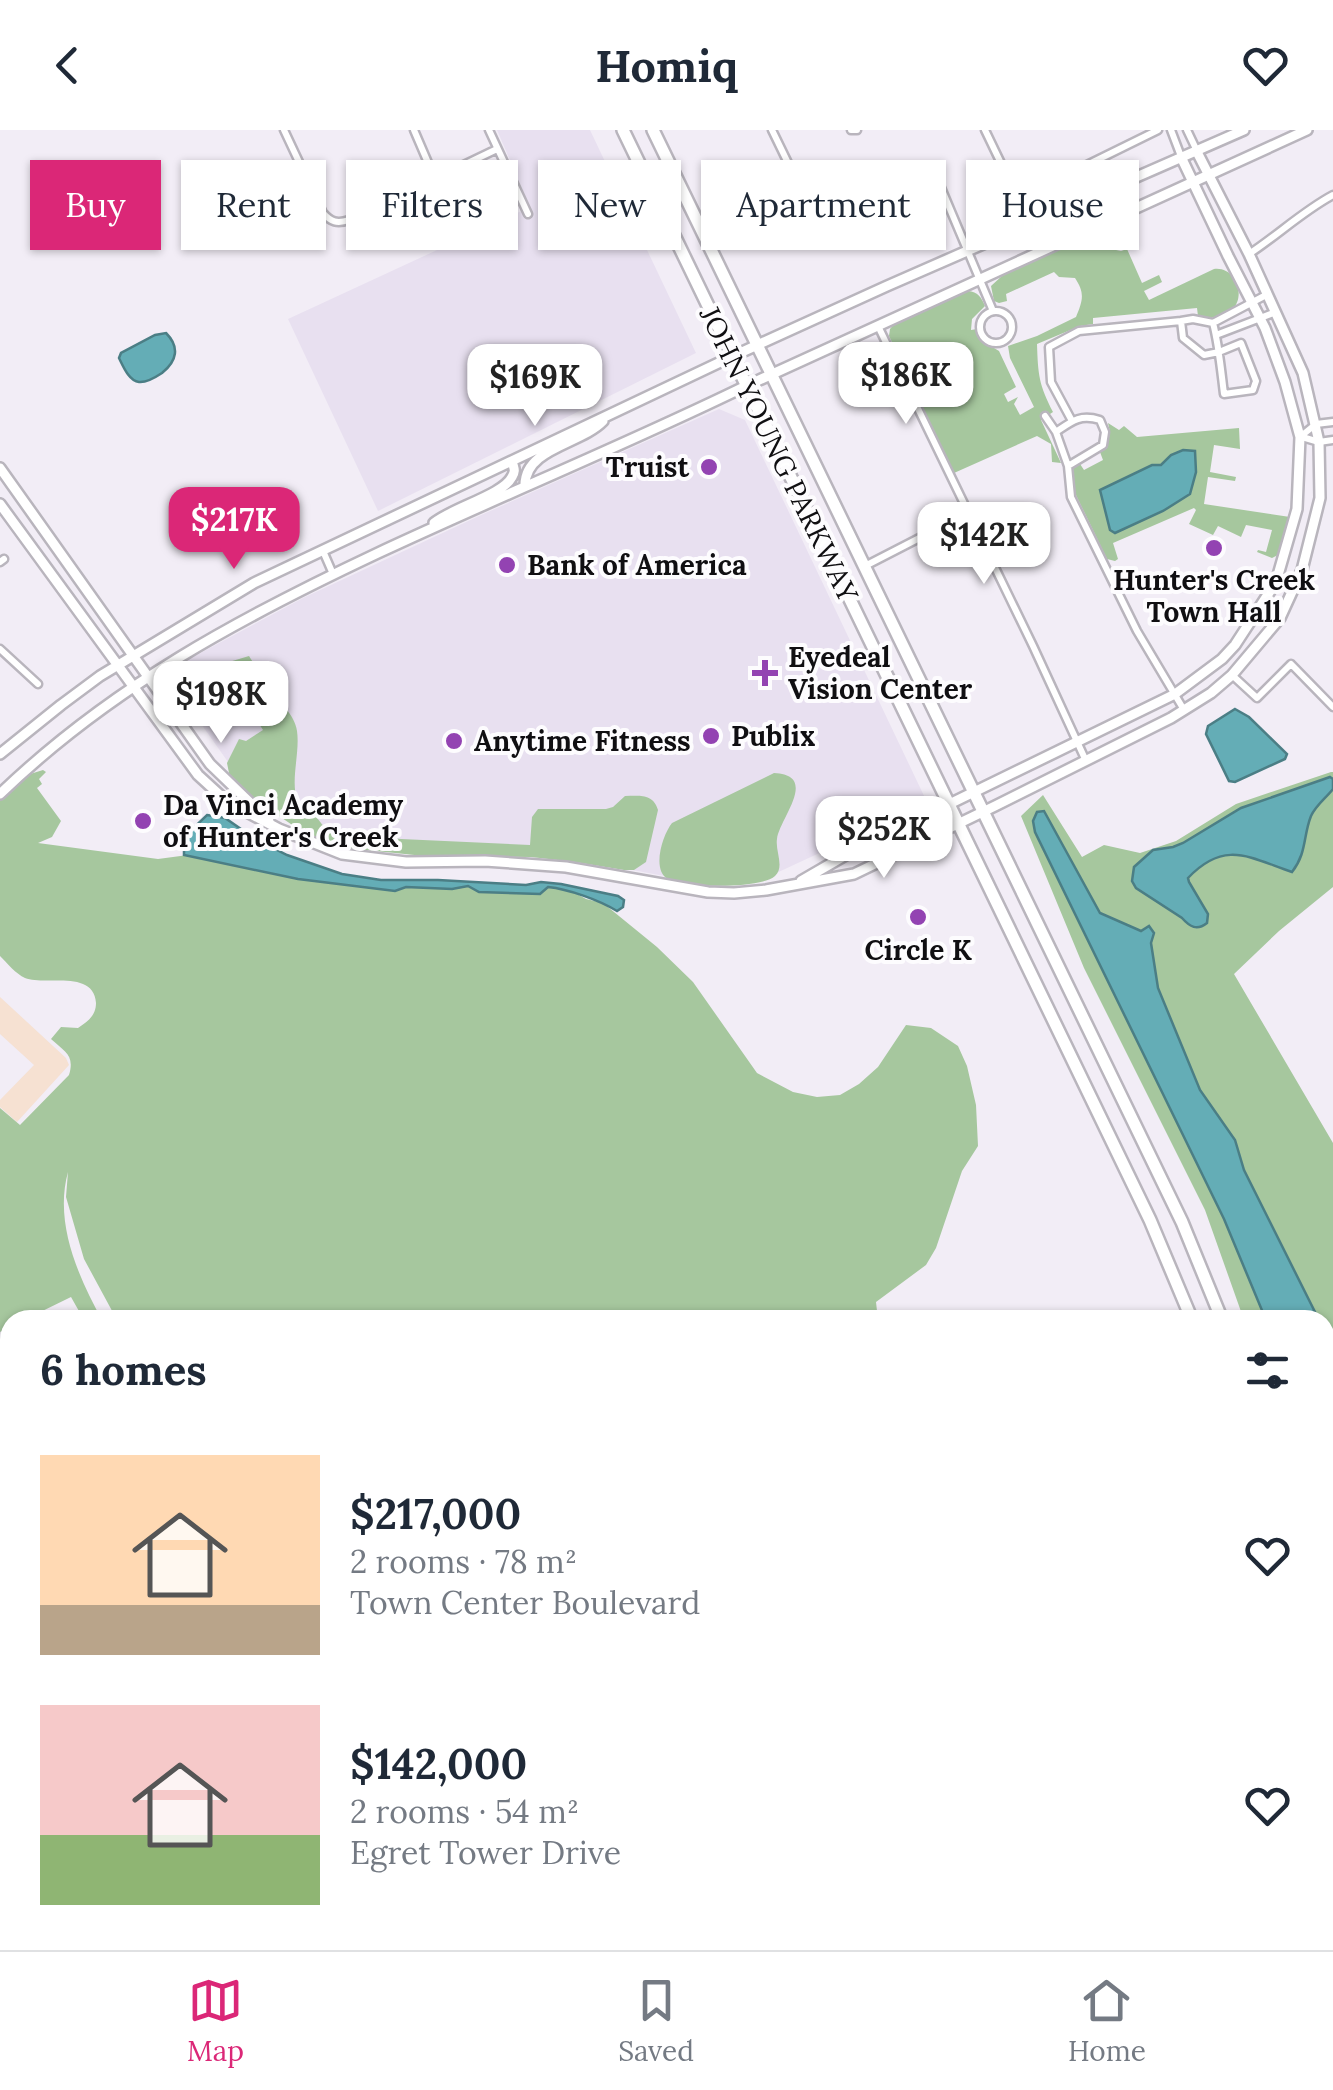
<!DOCTYPE html>
<html lang="en">
<head>
<meta charset="utf-8">
<style>
	body { margin:0; font-family:Lora,serif; background:#f6f6f7; color:#1f2937; height:100vh; display:flex; flex-direction:column; font-size:38px; white-space:nowrap }
	* { box-sizing:border-box; margin:0 }
	p { font-size:32px; color:#747a83 }
	.icon { flex:none; width:55px; height:55px; fill:none; stroke:currentColor; stroke-width:2; stroke-linecap:round; stroke-linejoin:round }
	.map { position:relative; flex:1; overflow:hidden }
	.details { position:absolute; left:0px; top:1180px; width:1335px; height:640px; display:flex; flex-direction:column; background:#fff; border-radius:30px 30px 0 0; box-shadow:0 2px 8px #0004 }
	.details>* { flex:none }
	.top-card { position:absolute; left:30px; top:30px; width:1275px; height:90px; display:flex; gap:20px }
	.price { position:absolute; translate:-50% -85px; padding:0 22px; border-radius:20px; background:#fff; color:#222; font-size:32px; line-height:65px; filter:drop-shadow(0 2px 5px #0008) }
	.price::after { content:''; position:absolute; left:50%; top:60px; width:30px; height:22px; margin-left:-15px; background:inherit; clip-path:polygon(0 0,100% 0,50% 100%) }
	.price.selected { background:#db2777; color:#fff }
	ul { padding:0; list-style:none }
	li { display:flex; align-items:center; gap:30px; height:250px; padding:0 40px }
	li span { display:grid; place-items:center; flex:none; width:280px; height:200px; border-radius:0px; color:#555 }
	li>.icon { margin-inline-start:auto }
	span .icon { width:120px; height:120px; fill:#fffc; stroke-width:1 }
	li b { font-size:42px }
	h2 { display:flex; justify-content:space-between; align-items:center; height:120px; padding:0 40px; font-size:42px }
	.pill { padding:0 35px; border-radius:0px; background:#fff; box-shadow:0 2px 8px #0004; font-size:35px; line-height:90px }
	.pill.selected { background:#db2777; color:#fff }
	header { display:flex; justify-content:space-between; align-items:center; height:130px; padding:0 40px; background:#fff; font-size:45px; font-weight:800 }
	.tab-bar { display:flex; justify-content:space-around; align-items:center; height:140px; border-top:2px solid #e0e1e3; background:#fff; font-size:28px; color:#747a83 }
	.tab-bar a { display:grid; justify-items:center; gap:5px }
	.tab-bar .selected { color:#db2777 }
	.map>svg:first-child { display:block }
	.built { fill:#e8e0f0 }
	.education { fill:#f6e1d2 }
	.green { fill:#a6c79e }
	.water { fill:#64adb6; stroke:#4b7e85; stroke-width:2.5 }
	.lines { fill:none; stroke-linecap:round; stroke-linejoin:round }
	.minor-casing { stroke:#b9b5bd; stroke-width:11 }
	.tertiary-casing { stroke:#b9b5bd; stroke-width:14 }
	.secondary-casing { stroke:#b9b5bd; stroke-width:14 }
	.trunk-casing { stroke:#b9b5bd; stroke-width:16 }
	.minor { stroke:#fff; stroke-width:6 }
	.tertiary { stroke:#fff; stroke-width:9 }
	.secondary { stroke:#fff; stroke-width:9 }
	.trunk { stroke:#fff; stroke-width:11 }
	.poi-dot { fill:#9343b2; stroke:#fdfcfe; stroke-width:4 }
	.labels { text-anchor:middle; dominant-baseline:central; stroke-width:8; stroke-linejoin:round; paint-order:stroke }
	.street-label { font-size:28px; fill:#100f12; stroke:#fdfcfe }
	.poi-label { font-size:28px; font-weight:bold; fill:#100f12; stroke:#fdfcfe; text-anchor:start }
</style>
</head>
<body>
<header><svg class="icon" aria-label="back" viewBox="0 0 24 24"><path d="M15 5l-7 7 7 7"/></svg>Homiq<svg class="icon" aria-label="heart" viewBox="0 0 24 24"><path d="M12 20l-8-8c-3-5 5-10 8-4 3-6 11-1 8 4z"/></svg></header>
<div class="map">
<svg width="1333" height="1820" viewBox="0 0 1333 1820">
	<rect width="100%" height="100%" fill="#f2edf6"/>
	<path class="built" d="M497 0H590L696 223 378 381 288 189 530 77Z
		M719 279 745 290 926 670 886 692 770 746 680 749 580 730 541 726 348 715 233 639 170 550 178 535 303 468 479 386Z"/>
	<path class="education" d="M0 867 66 928 69 935 17 992 0 977V970L34 935 0 904Z"/>
	<path class="green" d="M1092 105 1104 106 1111 119 1121 121 1127 119 1142 153 1159 145 1162 152 1144 161 1149 170 1214 139C1245 135 1254 197 1198 186L1197 178 1093 188V194L1080 196 1037 214C1038 245 1039 255 1053 282L1041 290 1061 333 1052 332 1051 314 1037 306 954 343 889 206 890 199 895 193 968 161C978 162 981 167 985 176L972 189 971 200 977 199 984 212 999 221 1016 257 1004 264 1008 272 1018 267 1014 274 1020 285 1034 277 1010 228 1008 216 1037 206 1076 187C1083 170 1085 163 1075 148L1059 147 1054 142 1006 164 1007 171 999 173 994 171 991 156 1003 145Z
		M1108 293 1119 300 1124 296 1137 307 1239 298 1240 319 1214 315 1210 342 1236 347 1235 351 1208 347 1204 374 1290 387 1280 424 1272 428 1257 422 1258 420 1266 422 1272 400 1246 395 1241 407 1218 396 1213 405 1189 394 1196 380 1194 378 1113 413 1118 429 1115 431 1107 429 1074 361 1073 337 1080 334 1084 340 1103 330 1100 322 1107 318 1110 302Z
		M249 526C256 537 263 550 271 560 280 573 295 585 297 601 301 629 284 664 307 686L314 684 328 702 401 709 530 715 532 687 538 679H606L613 677 625 666C639 666 653 663 658 680L646 732 634 740H624L575 732 531 727 424 726 347 718 307 705 248 665 230 648 227 633 239 609 246 611 263 600 251 581 256 577 229 532Z
		M43 640 46 642 39 649 42 654 37 658 61 691 52 707 38 713 158 729 188 725 298 749 395 761 406 757 452 759 468 756 479 762 547 757 570 760 586 769 603 773 657 817 693 852 757 943 793 962 817 967 840 965 859 954 878 937 906 895 931 898 958 916 967 936 976 975 978 1016 962 1041 936 1118 926 1135 876 1172 878 1190H117L84 1129 66 1067 68 1042C54 1093 78 1146 102 1190H84L71 1167 24 1190H10V1197L0 1202V978L20 995 69 945C75 925 65 922 51 909L61 897 78 898C87 892 96 886 96 873 94 839 45 856 25 848 16 844 7 833 0 826V670L27 645Z
		M1331 642H1333V757L1279 801 1234 844 1333 1013V1269L1328 1294 1333 1313V1443L1325 1442V1190H1244L1205 1080 1084 838 1021 686 1043 665 1082 727 1104 715 1140 723 1176 711 1236 674Z
		M774 643C820 645 779 689 777 709 775 721 785 737 775 746 761 759 684 758 668 749 651 740 663 704 672 693Z"/>
	<path class="water" d="M166 203C180 217 177 231 162 243 156 247 147 253 139 252 129 251 123 236 119 228L121 223 155 205Z
		M1183 320 1195 321 1196 342 1190 364 1163 381 1115 403 1110 400 1100 360 1152 335H1161L1171 325Z
		M1235 579 1249 587 1287 624 1285 629 1235 652 1229 651 1206 604 1208 596Z
		M1330 647 1333 649V659C1326 668 1316 675 1311 686 1303 706 1307 723 1292 742 1250 728 1225 709 1188 748L1189 752 1208 784 1207 793C1197 801 1190 797 1182 788L1136 758 1132 751 1134 737 1153 720 1173 717 1183 713 1241 678Z
		M1044 681 1100 783 1141 801 1149 796 1154 803 1151 813 1158 858 1200 960 1235 1010 1244 1040 1319 1190H1266L1224 1089 1035 702 1033 691 1037 682Z
		M207 685 225 688 254 708 287 725 342 744 381 750H438L526 755 541 752 561 754 618 766 624 770 623 777 617 781C599 770 568 759 548 757L540 764 479 762 468 756 452 759 406 757 395 761 298 749 184 725V707Z
		M12 1810H272L258 1820H15Z"/>
	<g class="lines">
		<defs>
			<path id="minor" d="M284 0 323 83C331 92 337 94 349 90L497 19
				M414 0 435 49
				M489 0 528 84
				M772 0 806 70 814 79 827 80 919 45H932L939 53 993 181
				M851 0H857
				M985 0 1010 52 1017 62H1032L1158 0
				M1171 0 1182 29
				M1187 0 1197 21
				M1249 124C1278 105 1303 81 1333 65
				M980 197a16 16 0 1 1 32 0a16 16 0 1 1-32 0Z
				M1213 193C1219 216 1221 240 1224 264L1253 260 1256 251 1241 213 1219 222 1204 225 1183 208 1181 191 1193 189 1213 193 1268 164
				M878 196 1033 516 1086 631
				M1216 205 1276 182
				M1045 286 1056 302 1068 336 1071 367 1137 501 1184 580
				M1072 291 1051 252 1049 217 1079 201 1181 191
				M1056 302C1072 291 1080 284 1100 290L1105 302 1103 315 1068 336
				M1300 307 1316 294 1333 292
				M1302 307 1319 312 1333 310
				M323 421 333 444
				M0 432 4 429
				M865 436 968 383
				M0 519 38 554
				M1232 545 1257 568 1291 534 1333 577
				M1325 1266 1333 1265
				M0 1279 10 1273
				M0 1370 10 1378
				M0 1661V1688
				M917 1810 951 1820
				M593 1820 598 1810
				M852 1820 855 1810"/>
			<path id="tertiary" d="M0 338 210 634 269 691
				M525 355C525 318 581 314 603 291
				M0 374 198 645 222 667 247 682 279 699 342 724 406 732 485 731 566 737 708 762 734 763 766 760 854 744 995 676 1171 588 1211 563 1232 545 1280 488 1302 440 1320 368 1319 312 1303 243 1249 124 1197 22
				M434 393C452 378 503 365 512 347 516 340 514 339 512 331
				M0 624 61 575 100 546 254 453 731 227
				M0 664C111 557 240 488 378 423 500 366 625 315 746 256
				M801 751 851 722 1175 564 1222 529 1235 515 1276 452 1297 379 1300 307 1285 252 1265 198 1228 126 1182 29
				M1325 1780H1333
				M307 1820 321 1810
				M340 1820 354 1810"/>
			<path id="secondary" d="M731 227 887 156 1244 0
				M746 256 1307 0"/>
			<path id="trunk" d="M623 0 1150 1090 1192 1190
				M653 0 1182 1092 1222 1190
				M1287 1810V1820
				M1260 1820V1810"/>
		</defs>
		<use href="#minor" class="minor-casing"/>
		<use href="#tertiary" class="tertiary-casing"/>
		<use href="#secondary" class="secondary-casing"/>
		<use href="#trunk" class="trunk-casing"/>
		<use href="#minor" class="minor"/>
		<use href="#tertiary" class="tertiary"/>
		<use href="#secondary" class="secondary"/>
		<use href="#trunk" class="trunk"/>
	</g>
	<g class="poi-dot">
		<circle cx="709" cy="337" r="10"/>
		<circle cx="1214" cy="418" r="10"/>
		<circle cx="507" cy="435" r="10"/>
		<path d="M760 528h10v10h10v10h-10v10h-10v-10h-10v-10h10z"/>
		<circle cx="711" cy="606" r="10"/>
		<circle cx="454" cy="611" r="10"/>
		<circle cx="143" cy="691" r="10"/>
		<circle cx="918" cy="787" r="10"/>
	</g>
	<g class="labels">
		<g class="street-label">
			<text transform="translate(779 324) rotate(64)">JOHN YOUNG PARKWAY</text>
		</g>
		<g class="poi-label">
			<text x="689" y="337" text-anchor="end">Truist</text>
			<text x="527" y="435">Bank of America</text>
			<text x="1214" y="450" text-anchor="middle">Hunter's Creek<tspan x="1214" dy="32">Town Hall</tspan></text>
			<text x="788" y="527">Eyedeal<tspan x="788" dy="32">Vision Center</tspan></text>
			<text x="731" y="606">Publix</text>
			<text x="474" y="611">Anytime Fitness</text>
			<text x="163" y="675">Da Vinci Academy<tspan x="163" dy="32">of Hunter's Creek</tspan></text>
			<text x="918" y="820" text-anchor="middle">Circle K</text>
		</g>
	</g>
</svg>
<b class="price" style="left:906px;top:297px">$186K</b>
<b class="price" style="left:535px;top:299px">$169K</b>
<b class="price selected" style="left:234px;top:442px">$217K</b>
<b class="price" style="left:984px;top:457px">$142K</b>
<b class="price" style="left:221px;top:616px">$198K</b>
<b class="price" style="left:884px;top:751px">$252K</b>
<div class="top-card">
<a class="pill selected">Buy</a>
<a class="pill">Rent</a>
<a class="pill">Filters</a>
<a class="pill">New</a>
<a class="pill">Apartment</a>
<a class="pill">House</a>
</div>
<section class="details">
<h2>6 homes<svg class="icon" aria-label="filters" viewBox="0 0 24 24"><path d="M4 7h16M4 17h16"/><circle cx="9" cy="7" r="2"/><circle cx="15" cy="17" r="2"/></svg></h2>
<ul>
<li><span style="background:linear-gradient(#ffd9b3 75%,#b9a48a 0)"><svg class="icon" aria-label="home" viewBox="0 0 24 24"><path d="M3 11l9-7 9 7M6 9v11h12V9"/></svg></span><div><b>$217,000</b><p>2 rooms · 78 m²</p><p>Town Center Boulevard</p></div><svg class="icon" aria-label="heart" viewBox="0 0 24 24"><path d="M12 20l-8-8c-3-5 5-10 8-4 3-6 11-1 8 4z"/></svg></li>
<li><span style="background:linear-gradient(#f6c9c9 65%,#8fb573 0)"><svg class="icon" aria-label="home" viewBox="0 0 24 24"><path d="M3 11l9-7 9 7M6 9v11h12V9"/></svg></span><div><b>$142,000</b><p>2 rooms · 54 m²</p><p>Egret Tower Drive</p></div><svg class="icon" aria-label="heart" viewBox="0 0 24 24"><path d="M12 20l-8-8c-3-5 5-10 8-4 3-6 11-1 8 4z"/></svg></li>
</ul>
</section>
</div>
<nav class="tab-bar">
<a class="selected"><svg class="icon" aria-label="map" viewBox="0 0 24 24"><path d="M3 6l6-2 6 2 6-2v14l-6 2-6-2-6 2zM9 4v14M15 6v14"/></svg>Map</a>
<a><svg class="icon" aria-label="saved" viewBox="0 0 24 24"><path d="M7 4h10v16l-5-4-5 4z"/></svg>Saved</a>
<a><svg class="icon" aria-label="home" viewBox="0 0 24 24"><path d="M3 11l9-7 9 7M6 9v11h12V9"/></svg>Home</a>
</nav>
</body>
</html>
